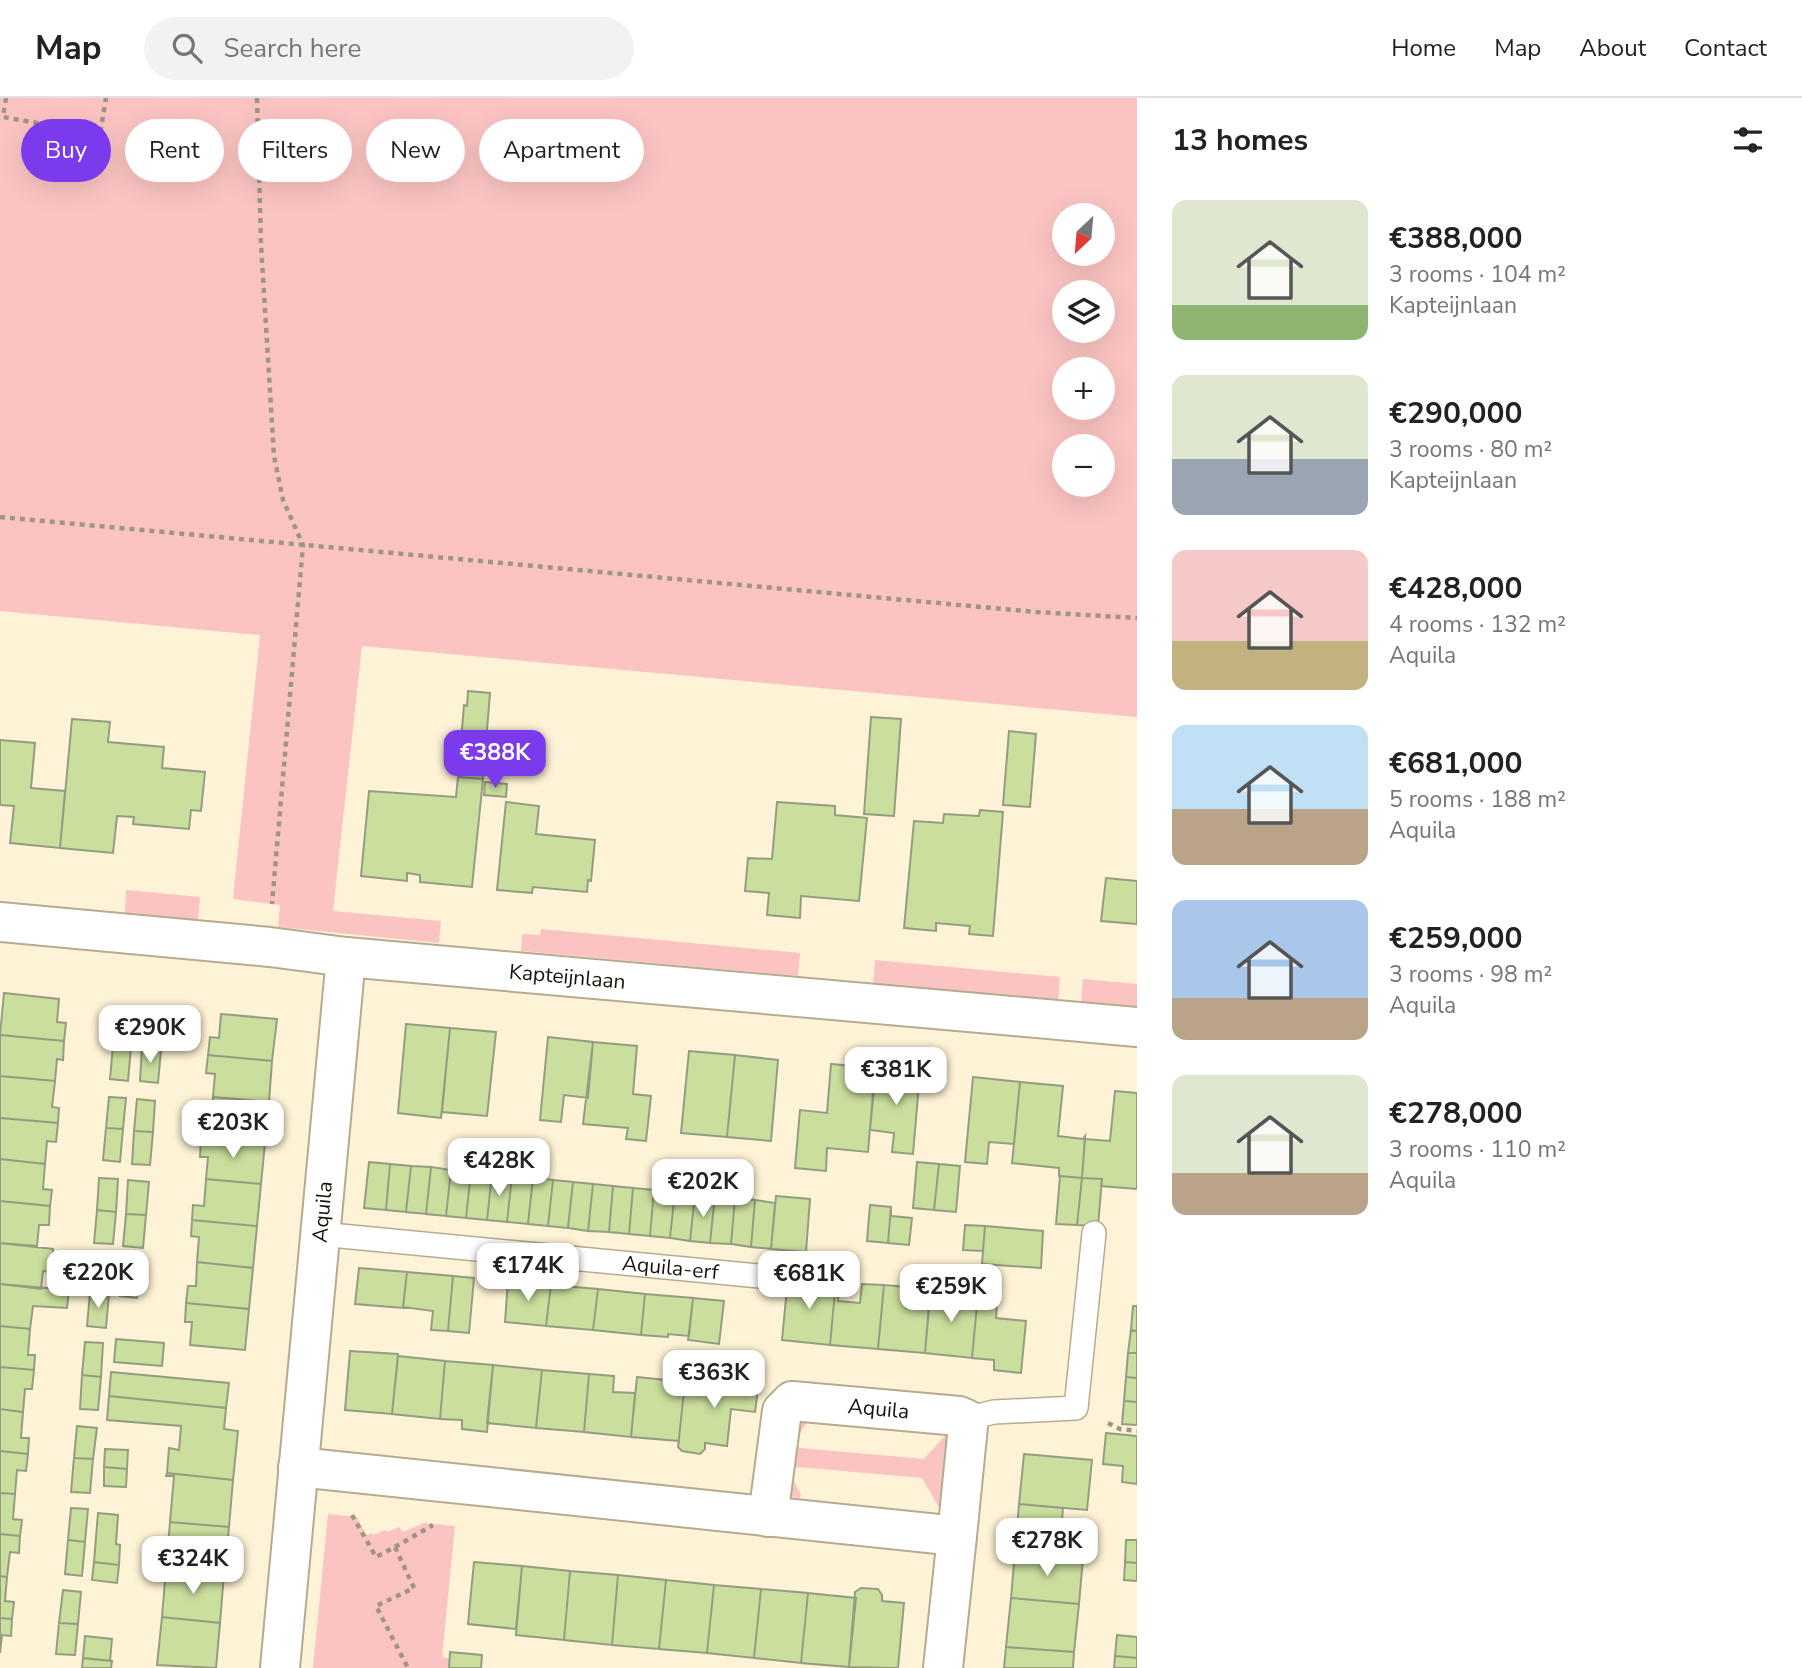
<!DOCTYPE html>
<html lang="en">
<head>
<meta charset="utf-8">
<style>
	body { margin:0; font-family:"Nunito Sans",sans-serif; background:#f2f2f2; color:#222; height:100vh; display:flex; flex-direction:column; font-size:26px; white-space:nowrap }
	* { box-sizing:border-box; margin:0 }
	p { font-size:23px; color:#767676 }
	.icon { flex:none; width:38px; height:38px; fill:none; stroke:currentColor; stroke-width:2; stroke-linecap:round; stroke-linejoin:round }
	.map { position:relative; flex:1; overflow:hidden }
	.drawer { display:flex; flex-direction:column; background:#fff; width:665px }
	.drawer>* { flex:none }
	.top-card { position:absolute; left:21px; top:21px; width:665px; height:63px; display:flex; gap:14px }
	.needle { width:46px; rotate:206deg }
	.buttons { position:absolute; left:1052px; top:105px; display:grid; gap:14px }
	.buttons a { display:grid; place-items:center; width:63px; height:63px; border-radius:50%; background:#fff; box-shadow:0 7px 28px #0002; font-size:35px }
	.price { position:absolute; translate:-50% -60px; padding:0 16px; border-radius:14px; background:#fff; color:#222; font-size:23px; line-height:46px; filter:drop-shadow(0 2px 4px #0008) }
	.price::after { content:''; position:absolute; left:50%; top:42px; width:21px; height:16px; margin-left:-10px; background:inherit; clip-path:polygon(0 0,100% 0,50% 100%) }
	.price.current { background:#7c3aed; color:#fff }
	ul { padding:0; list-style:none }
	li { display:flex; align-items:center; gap:21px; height:175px; padding:0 35px }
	li span { display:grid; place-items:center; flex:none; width:196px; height:140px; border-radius:14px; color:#555 }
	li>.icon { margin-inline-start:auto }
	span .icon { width:84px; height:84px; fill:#fffc; stroke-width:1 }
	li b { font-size:30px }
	h2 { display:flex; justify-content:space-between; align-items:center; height:84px; padding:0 35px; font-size:30px }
	.tag { padding:0 24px; border-radius:32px; background:#fff; box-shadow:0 7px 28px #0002; font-size:24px; line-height:63px }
	.tag.current { background:#7c3aed; color:#fff }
	header { display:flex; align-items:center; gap:42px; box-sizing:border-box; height:98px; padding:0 35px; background:#fff; border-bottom:2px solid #e0e0e0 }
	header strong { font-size:33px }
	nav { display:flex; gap:38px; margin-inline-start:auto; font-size:24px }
	.search { width:490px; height:63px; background:#f2f2f2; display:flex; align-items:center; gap:18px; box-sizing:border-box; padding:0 24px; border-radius:38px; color:#767676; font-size:26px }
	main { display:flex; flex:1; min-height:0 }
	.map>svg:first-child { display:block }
	.green { fill:#fbc4c2; fill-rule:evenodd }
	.building { fill:#cadf9d; stroke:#949d82; stroke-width:2 }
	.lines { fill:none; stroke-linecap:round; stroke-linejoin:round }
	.service-casing { stroke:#b5ab90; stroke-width:26 }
	.minor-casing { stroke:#b5ab90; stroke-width:42 }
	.path { stroke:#9e9681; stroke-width:4.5; stroke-dasharray:5 5; stroke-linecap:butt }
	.service { stroke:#fff; stroke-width:23 }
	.minor { stroke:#fff; stroke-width:38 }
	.labels { text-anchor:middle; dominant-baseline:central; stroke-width:7; stroke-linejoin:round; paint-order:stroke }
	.street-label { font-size:21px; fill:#18140b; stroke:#fff }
</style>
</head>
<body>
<header>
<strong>Map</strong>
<div class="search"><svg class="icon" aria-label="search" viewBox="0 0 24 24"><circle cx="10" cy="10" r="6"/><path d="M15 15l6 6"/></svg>Search here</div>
<nav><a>Home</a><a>Map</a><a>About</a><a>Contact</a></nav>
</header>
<main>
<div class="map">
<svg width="1137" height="1570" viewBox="0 0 1137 1570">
	<rect width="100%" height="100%" fill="#fef3d6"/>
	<path class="green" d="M0 0H1137V619L362 548 333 813 441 823 439 845 278 829 280 807 233 801 260 537 0 513ZM1064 117H1102V156H1064ZM1064 194H1102V233H1064ZM1064 271H1102V310H1064ZM1064 348H1102V387H1064Z
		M126 792 200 799 198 822 125 815Z
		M541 831 800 855 798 878 521 853 522 836 540 837Z
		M875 862 1060 879 1058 903 873 886Z
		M1083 881 1137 886V910L1081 905Z
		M792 1322H809L795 1342 797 1348 800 1350 924 1361 950 1332 941 1413 922 1380 798 1369 793 1371 791 1378 801 1396 800 1400 788 1399Z
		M328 1416 357 1419 366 1437 372 1435 374 1437 385 1432 387 1434 399 1429 403 1434 424 1425 455 1428 442 1559 450 1561 449 1570H313Z"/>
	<path class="building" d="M180 30 194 32 191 54 177 51Z
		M468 593 490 595 483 681 458 679 464 607 467 608Z
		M871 619 901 621 894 718 864 716Z
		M72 621 110 624 108 644 164 649 162 670 205 674 201 713 191 712 189 731 133 726 134 719 117 718 113 755 60 750Z
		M1009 633 1036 636 1030 709 1003 707Z
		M0 642 35 645 31 690 65 693 60 750 10 745 14 708 0 707Z
		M458 679 483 681 472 789 420 784V777L407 775V783L361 778 369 693 456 699Z
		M485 684 507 686 506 699 484 697Z
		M506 704 539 708 536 736 595 742 591 783 588 782 587 794 533 789 532 795 497 792Z
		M777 704 835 708V717L867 720 859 803 801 798 800 820 767 817 769 795 745 793 748 760 772 761Z
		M980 712 1003 714 993 838 969 836 970 828 936 825V833L904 830 914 723 943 725 944 716 979 718Z
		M1106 780 1137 783V826L1101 823Z
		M4 895 59 901 57 924 66 925 64 943 0 937Z
		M115 915 133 917 131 949 113 947Z
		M221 916 277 921 272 963 208 957 210 939 219 940Z
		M145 917 164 919 161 952 142 950Z
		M406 926 450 930 441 1020 398 1015Z
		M450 930 496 934 487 1018 442 1014Z
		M0 937 64 943 63 962 57 961 55 983 0 978Z
		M548 939 593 944 588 1000 564 997 561 1024 540 1022Z
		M593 944 637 948 633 996 651 998 646 1043 626 1041 628 1030 583 1026Z
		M113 947 131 949 128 983 110 981Z
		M142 950 161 952 158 985 140 983Z
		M689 953 735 957 727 1039 681 1035Z
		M208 957 272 963 269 1004 213 999 215 976 206 975Z
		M735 957 778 962 771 1043 727 1039Z
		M831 966 875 970 868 1054 827 1050 826 1073 795 1070 800 1012 827 1015Z
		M876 970 920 974 913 1056 892 1054 894 1035 870 1032Z
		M0 978 55 983 52 1009 59 1010 58 1025 0 1020Z
		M973 979 1020 984 1014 1046 989 1044 987 1066 965 1064Z
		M1020 984 1063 988 1058 1038 1083 1041 1085 1038 1082 1080 1059 1078V1070L1012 1065Z
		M1115 993 1137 995V1091L1101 1088 1102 1081 1082 1080 1085 1041 1110 1043Z
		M109 999 126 1000 123 1031 106 1030Z
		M213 999 269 1004 265 1045 201 1039 202 1022 212 1023Z
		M137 1001 155 1003 153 1034 134 1033Z
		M0 1020 58 1025 56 1044 47 1043 45 1066 0 1061Z
		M106 1030 123 1031 120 1064 103 1062Z
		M134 1033 153 1034 150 1067 132 1066Z
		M201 1039 265 1045 261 1086 206 1081 208 1059H200Z
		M0 1061 45 1066 43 1091 52 1092 50 1108 0 1103Z
		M369 1064 390 1066 386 1112 364 1110Z
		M917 1064 939 1066 934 1112 913 1110Z
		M390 1066 411 1068 406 1114 386 1112Z
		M939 1066 960 1068 956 1114 934 1112Z
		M411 1068 431 1069 426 1116 406 1114Z
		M431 1069 451 1072 446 1118 426 1116Z
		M451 1072 471 1074 466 1120 446 1118Z
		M471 1074 492 1076 487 1122 466 1120Z
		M492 1076 512 1078 507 1124 487 1122Z
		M512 1078 533 1080 528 1126 507 1124Z
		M1060 1078 1082 1080 1077 1127 1056 1126Z
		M99 1080 118 1081 116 1114 97 1112Z
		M533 1080 553 1082 548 1128 528 1126Z
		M1082 1080 1102 1081 1098 1128 1077 1127Z
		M206 1081 261 1086 257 1128 192 1122 193 1107 204 1108Z
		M128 1082 149 1084 146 1117 126 1116Z
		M553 1082 573 1084 568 1130 548 1128Z
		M573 1084 593 1086 588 1133 568 1130Z
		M593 1086 613 1088 609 1134 588 1133Z
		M613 1088 633 1090 629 1136 609 1134Z
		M633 1090 654 1092 650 1138 629 1136Z
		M654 1092 675 1094 670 1140 650 1138Z
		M675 1094 695 1097 690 1143 670 1140Z
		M695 1097 715 1098 710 1145 690 1143Z
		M715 1098 735 1100 731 1146 710 1145Z
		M776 1098 810 1101 806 1154 771 1151Z
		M735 1100 755 1102 751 1149 731 1146Z
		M755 1102 775 1105 771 1151 751 1149Z
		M0 1103 50 1108 49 1127H39L37 1148 0 1145Z
		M870 1107 891 1109 888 1145 867 1143Z
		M891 1109V1118L912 1120 909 1147 888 1145Z
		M97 1112 116 1114 113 1146 94 1145Z
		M126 1116 146 1117 143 1150 123 1148Z
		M192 1122 257 1128 253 1170 197 1164 199 1139 191 1138Z
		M965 1127 985 1128 983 1153 963 1152Z
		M985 1128 1043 1133 1041 1170 982 1166Z
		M0 1145 53 1151 51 1174 43 1173 41 1191 0 1186Z
		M92 1162 111 1164 109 1196 90 1195Z
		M197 1164 253 1170 249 1211 186 1205 188 1188H196Z
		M123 1165 140 1166 137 1200 120 1198Z
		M359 1170 407 1174 403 1210 355 1206Z
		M407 1174 453 1178 448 1233 431 1232 433 1213 403 1209Z
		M453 1178 474 1180 469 1235 448 1233Z
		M788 1180 836 1183 830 1247 782 1242Z
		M508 1183 551 1187 546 1228 505 1224Z
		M836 1183 839 1184 838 1203 860 1205 862 1186 884 1187 878 1251 830 1247Z
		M0 1186 69 1192 67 1210 33 1208 30 1231 0 1228Z
		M551 1187 598 1191 593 1232 546 1228Z
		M884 1187 907 1189 906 1210 929 1211 925 1255 878 1251Z
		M598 1191 645 1196 641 1237 593 1232Z
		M930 1193 978 1196 972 1260 925 1255Z
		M90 1195 109 1196 106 1230 87 1228Z
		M645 1196 693 1200 689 1238 668 1236V1239L641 1237Z
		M978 1196H980V1204L997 1206 996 1220 1026 1223 1021 1275 994 1272V1262L972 1260Z
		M693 1200 724 1203 719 1246 688 1242Z
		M186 1205 249 1211 245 1252 190 1247 192 1224H185Z
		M1133 1208H1137V1233L1131 1232Z
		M0 1228 30 1231 28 1257H35L34 1272 0 1269Z
		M1131 1232 1137 1233V1255H1128Z
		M116 1241 164 1245 162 1268 114 1264Z
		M85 1244 103 1245 101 1279 82 1277Z
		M350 1253 398 1256 392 1316 345 1312Z
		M1128 1255H1137V1280L1126 1279Z
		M398 1258 445 1263 440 1321 392 1316Z
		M445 1263 493 1267 487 1334 462 1331V1322L440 1321Z
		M493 1267 542 1272 536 1330 487 1325Z
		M0 1269 34 1272 32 1291H25L23 1314 0 1311Z
		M542 1272 589 1276 584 1334 536 1330Z
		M733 1272 760 1275 755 1314 731 1311 727 1348 705 1345V1351L700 1356 682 1353 678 1349 685 1284 732 1288Z
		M111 1274 229 1285 226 1310 109 1298Z
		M589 1276 614 1278 613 1294 635 1295 631 1339 584 1334Z
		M82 1277 101 1279 98 1312 80 1311Z
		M637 1279 685 1284 678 1349 679 1343 631 1339Z
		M1126 1279 1137 1280V1304L1124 1303Z
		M109 1298 226 1310 224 1331 238 1333 233 1382 167 1375 169 1350 179 1352 181 1328 107 1322Z
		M1124 1303 1137 1304V1327L1122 1326Z
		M0 1311 23 1314 21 1340H29L28 1356 0 1353Z
		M77 1328 97 1330 93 1361 74 1360Z
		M1106 1335 1137 1338V1386L1122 1384 1123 1368 1103 1366Z
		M105 1351 128 1352 127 1371 104 1369Z
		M0 1353 28 1356 26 1373 17 1372 15 1396 0 1395Z
		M1024 1356 1092 1362 1087 1412 1019 1406Z
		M74 1360 93 1361 90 1395 71 1394Z
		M104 1369 127 1371 126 1389 104 1388Z
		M167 1375 233 1382 229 1429 170 1424 174 1378H166Z
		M0 1395 15 1396 13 1421 22 1422 20 1438 0 1436Z
		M1019 1406 1063 1410 1059 1458 1015 1453Z
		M71 1410 88 1411 85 1444 68 1442Z
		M98 1415 118 1417 116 1446 120 1447 119 1467 94 1464Z
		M170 1424 229 1429 224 1476 166 1471Z
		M0 1436 20 1438 19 1455 10 1454 7 1479 0 1478Z
		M68 1442 85 1444 82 1478 65 1476Z
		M1126 1442H1137V1465L1125 1464Z
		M1015 1453 1083 1460 1079 1506 1011 1500Z
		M94 1464 119 1467 117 1485 92 1482Z
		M474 1464 522 1468 516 1531 468 1526Z
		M1125 1464 1137 1465V1483L1124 1482Z
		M522 1468 570 1473 564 1542 516 1537Z
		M166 1471 224 1476 220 1525 162 1519Z
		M570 1473 618 1477 612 1547 564 1542Z
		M618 1477 666 1482 659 1551 612 1547Z
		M0 1478 7 1479 5 1503 14 1504 12 1521 0 1520Z
		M666 1482 714 1487 707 1555 659 1551Z
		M714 1487 761 1491 754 1560 707 1555Z
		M861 1490 878 1491 882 1497V1503L904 1505 898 1570 849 1569 855 1494Z
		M761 1491 808 1495 801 1565 754 1560Z
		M63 1492 81 1494 78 1526 59 1525Z
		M808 1495 856 1500 849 1569 801 1565Z
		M1011 1500 1079 1506 1074 1554 1006 1549Z
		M162 1519 220 1525 216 1570 157 1567Z
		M0 1520 12 1521 11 1538 2 1537 0 1555Z
		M59 1525 78 1526 75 1557 56 1556Z
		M1117 1537 1137 1539V1560L1115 1558Z
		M85 1538 112 1541 110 1563 83 1560Z
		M1006 1549 1074 1554 1073 1570H1004Z
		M450 1554 482 1557 481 1570H449Z
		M1115 1558 1137 1560V1570H1114Z
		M83 1560 112 1563 111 1570H82Z"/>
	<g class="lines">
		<defs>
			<g id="service">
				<path id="s1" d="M320 1136 769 1179"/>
				<path d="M966 1321 994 1314 1076 1310 1094 1135"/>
			</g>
			<g id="minor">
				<path id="s2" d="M0 824 270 849 346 859 1137 929"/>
				<path d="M298 1369 957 1438 943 1570"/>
				<path id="s3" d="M768 1419 782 1313 792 1303 959 1318 966 1321 968 1328 957 1438"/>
				<path id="s4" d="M280 1570 346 859"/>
			</g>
		</defs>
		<use href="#service" class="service-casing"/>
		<use href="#minor" class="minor-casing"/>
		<path class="path" d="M6 0 3 19 100 36 106 0
			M257 0 261 146 274 358 283 402 303 447 272 806
			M0 419 1036 514 1137 520
			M1108 1325 1120 1331 1137 1333
			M352 1417 376 1459 395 1449 414 1490 376 1508 408 1570
			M395 1449 433 1427"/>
		<use href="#service" class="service"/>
		<use href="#minor" class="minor"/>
	</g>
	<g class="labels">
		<g class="street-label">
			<text stroke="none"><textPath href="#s2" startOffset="570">Kapteijnlaan</textPath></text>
			<text stroke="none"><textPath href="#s4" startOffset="458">Aquila</textPath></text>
			<text stroke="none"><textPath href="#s1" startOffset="352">Aquila-erf</textPath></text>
			<text stroke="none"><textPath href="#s3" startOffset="208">Aquila</textPath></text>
		</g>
	</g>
</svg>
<div class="buttons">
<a><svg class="needle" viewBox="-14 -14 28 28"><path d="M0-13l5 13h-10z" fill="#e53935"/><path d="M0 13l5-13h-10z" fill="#767676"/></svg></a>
<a><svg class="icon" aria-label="layers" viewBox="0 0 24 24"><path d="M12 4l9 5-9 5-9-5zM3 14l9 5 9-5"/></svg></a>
<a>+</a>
<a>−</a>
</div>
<b class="price current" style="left:495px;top:692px">€388K</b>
<b class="price" style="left:150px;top:967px">€290K</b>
<b class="price" style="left:896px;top:1009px">€381K</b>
<b class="price" style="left:233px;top:1062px">€203K</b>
<b class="price" style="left:499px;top:1100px">€428K</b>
<b class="price" style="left:703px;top:1121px">€202K</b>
<b class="price" style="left:528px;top:1205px">€174K</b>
<b class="price" style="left:98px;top:1212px">€220K</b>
<b class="price" style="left:809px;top:1213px">€681K</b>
<b class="price" style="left:951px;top:1226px">€259K</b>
<b class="price" style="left:714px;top:1312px">€363K</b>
<b class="price" style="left:1047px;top:1480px">€278K</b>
<b class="price" style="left:193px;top:1498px">€324K</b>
<div class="top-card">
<a class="tag current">Buy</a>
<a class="tag">Rent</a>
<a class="tag">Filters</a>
<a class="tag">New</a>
<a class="tag">Apartment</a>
</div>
</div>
<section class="drawer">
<h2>13 homes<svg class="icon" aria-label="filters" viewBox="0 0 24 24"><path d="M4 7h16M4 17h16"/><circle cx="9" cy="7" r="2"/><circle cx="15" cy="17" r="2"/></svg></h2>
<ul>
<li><span style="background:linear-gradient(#dfe7d0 75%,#8fb573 0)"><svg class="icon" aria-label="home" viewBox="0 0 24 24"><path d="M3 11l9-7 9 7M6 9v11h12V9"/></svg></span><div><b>€388,000</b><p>3 rooms · 104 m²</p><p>Kapteijnlaan</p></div></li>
<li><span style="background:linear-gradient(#dfe7d0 60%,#9aa5b1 0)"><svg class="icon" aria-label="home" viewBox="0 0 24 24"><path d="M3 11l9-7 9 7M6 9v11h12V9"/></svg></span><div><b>€290,000</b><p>3 rooms · 80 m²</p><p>Kapteijnlaan</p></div></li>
<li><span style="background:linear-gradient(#f6c9c9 65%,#c2b280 0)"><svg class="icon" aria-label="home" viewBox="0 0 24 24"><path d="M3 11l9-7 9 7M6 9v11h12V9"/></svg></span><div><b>€428,000</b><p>4 rooms · 132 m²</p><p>Aquila</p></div></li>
<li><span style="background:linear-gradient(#bfe0f5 60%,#b9a48a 0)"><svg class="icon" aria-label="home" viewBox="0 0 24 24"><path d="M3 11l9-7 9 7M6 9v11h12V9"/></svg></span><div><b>€681,000</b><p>5 rooms · 188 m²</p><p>Aquila</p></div></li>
<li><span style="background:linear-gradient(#a9c7e8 70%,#b9a48a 0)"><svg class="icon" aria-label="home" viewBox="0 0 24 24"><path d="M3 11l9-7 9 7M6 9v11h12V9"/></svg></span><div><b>€259,000</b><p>3 rooms · 98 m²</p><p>Aquila</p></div></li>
<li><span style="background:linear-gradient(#dfe7d0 70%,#b9a48a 0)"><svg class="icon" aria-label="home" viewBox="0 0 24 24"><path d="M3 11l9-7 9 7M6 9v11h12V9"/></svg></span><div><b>€278,000</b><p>3 rooms · 110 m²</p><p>Aquila</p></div></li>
</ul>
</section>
</main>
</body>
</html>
